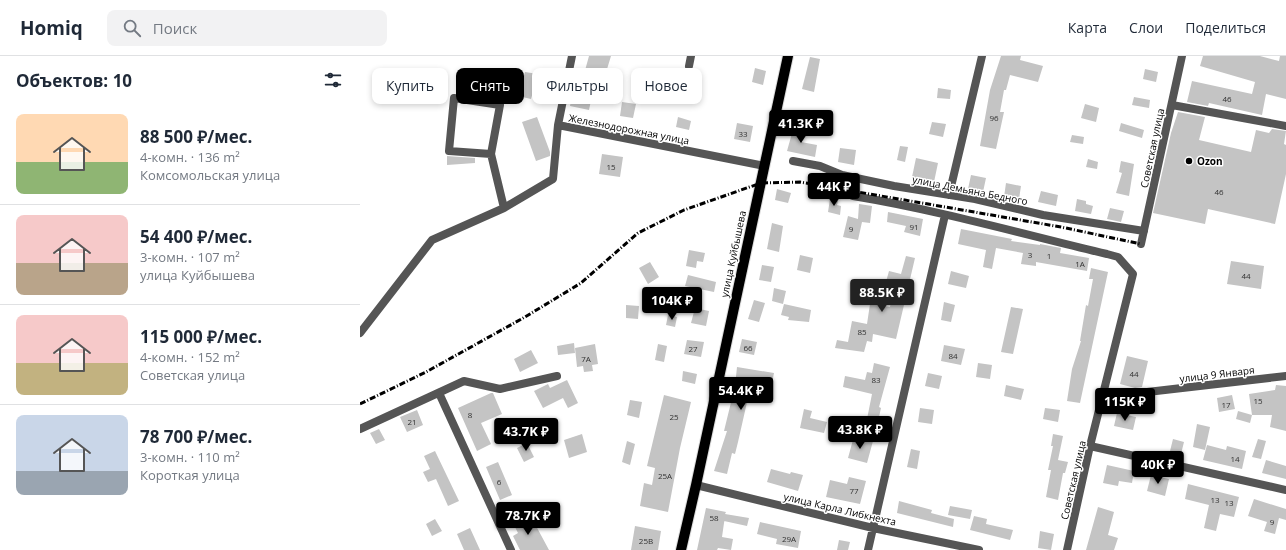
<!DOCTYPE html>
<html lang="ru">
<head>
<meta charset="utf-8">
<style>
	body { margin:0; font-family:"Open Sans",sans-serif; background:#f2f2f3; color:#1f2937; height:100vh; display:flex; flex-direction:column; font-size:15px; white-space:nowrap }
	* { box-sizing:border-box; margin:0 }
	p { font-size:13px; color:#747a83 }
	.icon { flex:none; width:22px; height:22px; fill:none; stroke:currentColor; stroke-width:2; stroke-linecap:round; stroke-linejoin:round }
	.map { position:relative; flex:1; overflow:hidden }
	.sheet { display:flex; flex-direction:column; background:#fff; width:360px }
	.sheet>* { flex:none }
	.guide { position:absolute; left:12px; top:12px; width:380px; height:36px; display:flex; gap:8px }
	.price { position:absolute; translate:-50% -34px; padding:0 9px; border-radius:4px; background:#000; color:#fff; font-size:13px; line-height:26px; filter:drop-shadow(0 1px 2px #0008) }
	.price::after { content:''; position:absolute; left:50%; top:24px; width:12px; height:9px; margin-left:-6px; background:inherit; clip-path:polygon(0 0,100% 0,50% 100%) }
	.price.active { background:#222; color:#fff }
	ul { padding:0; list-style:none }
	li { display:flex; align-items:center; gap:12px; height:100px; padding:0 16px }
	li+li { border-top:1px solid #e0e1e3 }
	li span { display:grid; place-items:center; flex:none; width:112px; height:80px; border-radius:8px; color:#555 }
	li>.icon { margin-inline-start:auto }
	span .icon { width:48px; height:48px; fill:#fffc; stroke-width:1 }
	li b { font-size:17px }
	h2 { display:flex; justify-content:space-between; align-items:center; height:48px; padding:0 16px; font-size:17px }
	.tag { padding:0 14px; border-radius:8px; background:#fff; box-shadow:0 2px 6px #0003; font-size:14px; line-height:36px }
	.tag.active { background:#000; color:#fff }
	header { display:flex; align-items:center; gap:24px; box-sizing:border-box; height:56px; padding:0 20px; background:#fff; border-bottom:1px solid #e0e1e3 }
	header strong { font-size:19px }
	nav { display:flex; gap:22px; margin-inline-start:auto; font-size:14px }
	.search { width:280px; height:36px; background:#f2f2f3; display:flex; align-items:center; gap:10px; box-sizing:border-box; padding:0 14px; border-radius:8px; color:#747a83; font-size:15px }
	main { display:flex; flex:1; min-height:0 }
	.map>svg:first-child { display:block }
	.building { fill:#c4c4c4 }
	.lines { fill:none; stroke-linecap:round; stroke-linejoin:round }
	.primary-casing { stroke:#dbdbdb; stroke-width:12 }
	.minor { stroke:#555; stroke-width:8 }
	.primary { stroke:#000; stroke-width:10 }
	.rail { stroke:#000; stroke-width:3; stroke-dasharray:6 2 1 2; stroke-linecap:butt }
	.poi-dot { fill:#000; stroke:#fff; stroke-width:1.5 }
	.labels { text-anchor:middle; dominant-baseline:central; stroke-width:3; stroke-linejoin:round; paint-order:stroke }
	.number-label { font-size:8px; fill:#313131 }
	.street-label { font-size:10px; fill:#000; stroke:#fff }
	.poi-label { font-size:10px; font-weight:bold; fill:#000; stroke:#fff; text-anchor:start }
</style>
</head>
<body>
<header>
<strong>Homiq</strong>
<div class="search"><svg class="icon" aria-label="search" viewBox="0 0 24 24"><circle cx="10" cy="10" r="6"/><path d="M15 15l6 6"/></svg>Поиск</div>
<nav><a>Карта</a><a>Слои</a><a>Поделиться</a></nav>
</header>
<main>
<section class="sheet">
<h2>Объектов: 10<svg class="icon" aria-label="filters" viewBox="0 0 24 24"><path d="M4 7h16M4 17h16"/><circle cx="9" cy="7" r="2"/><circle cx="15" cy="17" r="2"/></svg></h2>
<ul>
<li><span style="background:linear-gradient(#ffd9b3 60%,#8fb573 0)"><svg class="icon" aria-label="home" viewBox="0 0 24 24"><path d="M3 11l9-7 9 7M6 9v11h12V9"/></svg></span><div><b>88 500 ₽/мес.</b><p>4-комн. · 136 m²</p><p>Комсомольская улица</p></div></li>
<li><span style="background:linear-gradient(#f6c9c9 60%,#b9a48a 0)"><svg class="icon" aria-label="home" viewBox="0 0 24 24"><path d="M3 11l9-7 9 7M6 9v11h12V9"/></svg></span><div><b>54 400 ₽/мес.</b><p>3-комн. · 107 m²</p><p>улица Куйбышева</p></div></li>
<li><span style="background:linear-gradient(#f6c9c9 60%,#c2b280 0)"><svg class="icon" aria-label="home" viewBox="0 0 24 24"><path d="M3 11l9-7 9 7M6 9v11h12V9"/></svg></span><div><b>115 000 ₽/мес.</b><p>4-комн. · 152 m²</p><p>Советская улица</p></div></li>
<li><span style="background:linear-gradient(#c9d6e8 70%,#9aa5b1 0)"><svg class="icon" aria-label="home" viewBox="0 0 24 24"><path d="M3 11l9-7 9 7M6 9v11h12V9"/></svg></span><div><b>78 700 ₽/мес.</b><p>3-комн. · 110 m²</p><p>Короткая улица</p></div></li>
</ul>
</section>
<div class="map">
<svg width="926" height="494" viewBox="0 0 926 494">
	<rect width="100%" height="100%" fill="#fff"/>
	<path class="building" d="M229 0H251L244 23 224 18Z
		M641 0H661L660 4 683 10 678 26 650 19 646 34H644L640 56H644L636 93 620 90 630 34Z
		M843 0H900L919 5 920 0H926V43L906 38 902 59 849 47 848 50 827 46 832 25 892 38 895 26 840 10Z
		M450 1 460 3 454 36 442 33Z
		M395 12 406 15 403 29 392 26Z
		M785 13 798 16 796 26 783 23Z
		M165 16 178 18 171 43 158 40Z
		M213 32 233 35 229 54 210 50Z
		M578 32 591 34 590 43 577 42Z
		M774 41 790 44 789 52 772 49Z
		M262 46 276 48 273 62 260 60Z
		M725 48 739 52 736 66 721 62Z
		M818 56 845 61 839 84 891 96 896 74 909 77 912 73 926 75 924 88 926 89V118L915 168 848 153 845 168 793 157 811 77Z
		M177 61 190 96V100L176 105 162 66Z
		M318 61 331 65 329 74 316 71Z
		M572 66 586 68 583 81 569 78Z
		M377 67 393 70 390 86 374 83Z
		M761 67 784 74 782 82 759 75Z
		M434 70 444 72 441 86 457 89 455 101 427 95Z
		M712 79 724 81 723 88 710 86Z
		M540 90 548 91 545 106 537 104Z
		M480 92 496 94 494 109 478 106Z
		M242 98 263 101 260 121 239 118Z
		M87 100 115 102V107L87 109Z
		M556 102 578 107 574 126 552 121Z
		M728 103 738 106 737 113 726 111Z
		M761 105 774 108 769 140 756 137 762 117 759 116Z
		M611 119 626 122 623 136 608 133Z
		M646 127 661 130 659 143 644 141Z
		M417 133 431 137 428 147 415 144Z
		M681 135 698 139 696 150 678 146Z
		M470 143 478 145 477 149 481 150 480 159 468 156Z
		M717 143 726 145V148L733 150 731 158 715 155Z
		M499 148 512 150 510 167 502 166 498 184 483 181 488 160 498 163Z
		M750 152 764 155 761 166 747 163Z
		M528 156 563 163 560 180 544 176 546 170 527 166Z
		M412 167 423 170 419 196 407 193Z
		M601 173 652 183 651 185 680 189V188L701 192 700 197 729 202 727 215 676 206V210L661 208 663 197 636 192 632 213 623 211 626 194 598 188Z
		M329 194 345 197 343 206 337 205 336 212 326 210Z
		M440 199 453 202 450 217 437 214Z
		M546 200 555 202 536 283 513 278 512 286 507 285 504 296 475 292 477 284 488 286 492 265 507 268 510 248 530 251 533 235 524 233 529 215 541 218Z
		M871 205 904 210 901 233 867 228Z
		M290 206 299 221 288 228 279 212Z
		M402 209 414 211 411 226 399 224Z
		M731 212 748 216 720 347 707 345 712 313 721 285H720L726 249 728 250 733 223H729Z
		M591 215 609 220 606 232 588 228Z
		M328 219 356 226 354 236 325 230Z
		M414 232 426 235 423 248 412 245Z
		M394 244 405 247 399 266 388 263Z
		M584 246 595 249 591 266 581 264Z
		M424 248 451 254 449 266 428 264 429 261 421 259Z
		M266 249 279 250 278 263 266 262Z
		M651 251 663 253 653 298 641 296Z
		M335 252 349 255 346 270 331 267Z
		M308 259 317 261 315 271 306 269Z
		M382 283 397 286 394 299 379 296Z
		M327 284 344 286 341 301 324 298Z
		M214 287 215 297 198 299 197 290Z
		M235 288 238 308 232 309 233 315 224 316 223 310 217 311 215 292Z
		M298 288 307 290 304 306 295 304Z
		M584 289 605 293 601 309 581 305Z
		M171 294 178 307 160 316 154 303Z
		M767 300 788 305 782 331 775 332 760 328Z
		M514 307 530 311 519 351 521 352 517 370 506 368 512 338 483 331 485 320 505 324 507 316 512 317Z
		M618 307 632 309 630 323 616 321Z
		M377 311 414 317 410 337 390 333 378 386 375 398 372 397 367 418 354 415 367 375H364L375 330Z
		M323 315 337 318 335 328 322 325Z
		M568 317 582 320 579 333 565 330Z
		M207 324 218 347 208 352 203 342 183 352 174 335 188 328 190 332Z
		M646 329 664 333 661 344 644 340Z
		M916 329 926 330V375L910 371 912 359H892L889 338 915 334Z
		M131 337H133L142 358 121 367 131 388 117 395 98 352Z
		M304 339 331 346 320 392 308 456 280 450 284 427 292 429 295 412 287 410Z
		M872 339 875 353 859 356 857 342Z
		M270 344 282 346 279 362 267 359Z
		M560 352 574 354 572 368 558 366Z
		M685 352 700 354 698 366 683 363Z
		M444 353 452 355 450 362 467 366 464 377 440 372Z
		M57 354 63 369 47 376 40 361Z
		M878 355 892 359 890 367 876 363Z
		M757 357 776 361 773 374 754 370Z
		M837 368 850 371 845 394 833 391Z
		M19 373 25 384 16 388 10 377Z
		M222 378 227 396 209 402 204 384Z
		M693 378 703 380 698 404 708 406 705 417H703L698 444 686 441 691 414H688L693 390H691Z
		M494 380 513 385 507 407 488 402Z
		M813 383 824 386 821 398 810 395Z
		M898 383 906 385 901 403 892 401Z
		M267 385 275 388 270 409 262 406Z
		M167 387 174 401 164 406 157 392Z
		M847 389 866 394 867 390 886 395 882 413 843 404Z
		M551 393 560 395 557 413 547 411Z
		M75 395 99 445 88 450 76 423 68 426 63 416 70 413 64 400Z
		M906 404 926 410V423L902 417Z
		M138 406 152 439 140 444 126 411Z
		M747 409 774 415 772 427 759 425 758 430 743 427Z
		M411 413 430 418 431 416 443 419 438 435 407 426Z
		M791 419 809 423 805 440 787 435Z
		M489 421 506 425 500 448 466 441 470 424 487 428Z
		M828 428 879 441 874 461 860 458 856 475 844 472 849 449 825 443Z
		M894 443 926 453V464L919 462 915 478 904 475 907 466 888 460Z
		M539 445 572 454 571 457 594 463 593 471 537 457Z
		M190 449 195 461 188 464 182 453Z
		M590 450 612 454 610 463 588 459Z
		M738 451 754 456 748 479 758 482 754 494H726Z
		M346 452 366 456 365 458 389 462 387 470 364 465 365 458V460L362 481 373 483 371 494 358 492 357 494H337Z
		M165 458 171 471 175 468 189 494H160L153 480 158 477 152 465Z
		M614 460 627 463 626 468 653 474 650 484 610 474Z
		M75 463 82 475 72 480 66 468Z
		M400 466 441 475 438 492 416 488 417 483 397 478Z
		M275 470 301 475 298 494H271Z
		M110 472 120 494H104L97 478Z
		M680 475 694 478 691 494 678 492Z
		M479 484 490 486 488 494H477Z"/>
	<g class="lines">
		<defs>
			<path id="primary" d="M321 494 336 429 428 0"/>
		</defs>
		<use href="#primary" class="primary-casing"/>
		<path class="minor" d="M212 0 198 69 405 110
			M329 10 331 0
			M812 49 926 70
			M131 98 89 95 94 42 140 49 131 98 144 152 193 123 198 69
			M433 105 460 110 482 119 534 130 615 143 683 159 784 175
			M589 139 622 0
			M493 140C578 154 663 178 747 198L758 201 773 218 730 390 707 494
			M781 188 822 0
			M0 277 72 184 144 152
			M79 337 151 494
			M744 341 926 320
			M0 373 104 325 140 333 197 320
			M730 390 926 434
			M336 429 513 472 619 494
			M508 494 585 159"/>
		<use href="#primary" class="primary"/>
		<path class="rail" d="M0 348 66 316 165 261 221 227 278 177 324 154 401 127 440 126 701 171 781 188"/>
	</g>
	<circle class="poi-dot" cx="829" cy="105" r="4"/>
	<g class="labels">
		<g class="number-label">
			<text x="867" y="42">46</text>
			<text x="634" y="61">96</text>
			<text x="383" y="77">33</text>
			<text x="251" y="110">15</text>
			<text x="859" y="135">46</text>
			<text x="554" y="170">91</text>
			<text x="491" y="172">9</text>
			<text x="670" y="198">3</text>
			<text x="689" y="199">1</text>
			<text x="720" y="207">1А</text>
			<text x="886" y="219">44</text>
			<text x="502" y="275">85</text>
			<text x="388" y="291">66</text>
			<text x="333" y="292">27</text>
			<text x="593" y="299">84</text>
			<text x="226" y="302">7А</text>
			<text x="774" y="317">44</text>
			<text x="516" y="323">83</text>
			<text x="898" y="344">15</text>
			<text x="866" y="348">17</text>
			<text x="110" y="358">8</text>
			<text x="314" y="360">25</text>
			<text x="52" y="365">21</text>
			<text x="875" y="402">14</text>
			<text x="305" y="419">25А</text>
			<text x="139" y="425">6</text>
			<text x="494" y="434">77</text>
			<text x="855" y="443">13</text>
			<text x="869" y="446">13</text>
			<text x="354" y="461">58</text>
			<text x="912" y="465">9</text>
			<text x="429" y="482">29А</text>
			<text x="286" y="484">25В</text>
		</g>
		<g class="street-label">
			<text transform="translate(269 73) rotate(11)">Железнодорожная улица</text>
			<text transform="translate(792 92) rotate(-78)">Советская улица</text>
			<text transform="translate(610 134) rotate(11)">улица Демьяна Бедного</text>
			<text transform="translate(373 198) rotate(-78)">улица Куйбышева</text>
			<text transform="translate(857 318) rotate(-7)">улица 9 Января</text>
			<text transform="translate(713 424) rotate(-77)">Советская улица</text>
			<text transform="translate(480 453) rotate(13)">улица Карла Либкнехта</text>
		</g>
		<g class="poi-label">
			<text x="837" y="105">Ozon</text>
		</g>
	</g>
</svg>
<b class="price" style="left:441px;top:88px">41.3K ₽</b>
<b class="price" style="left:474px;top:151px">44K ₽</b>
<b class="price active" style="left:522px;top:257px">88.5K ₽</b>
<b class="price" style="left:312px;top:265px">104K ₽</b>
<b class="price" style="left:381px;top:355px">54.4K ₽</b>
<b class="price" style="left:765px;top:366px">115K ₽</b>
<b class="price" style="left:500px;top:394px">43.8K ₽</b>
<b class="price" style="left:166px;top:396px">43.7K ₽</b>
<b class="price" style="left:798px;top:429px">40K ₽</b>
<b class="price" style="left:168px;top:480px">78.7K ₽</b>
<div class="guide">
<a class="tag">Купить</a>
<a class="tag active">Снять</a>
<a class="tag">Фильтры</a>
<a class="tag">Новое</a>
</div>
</div>
</main>
</body>
</html>
